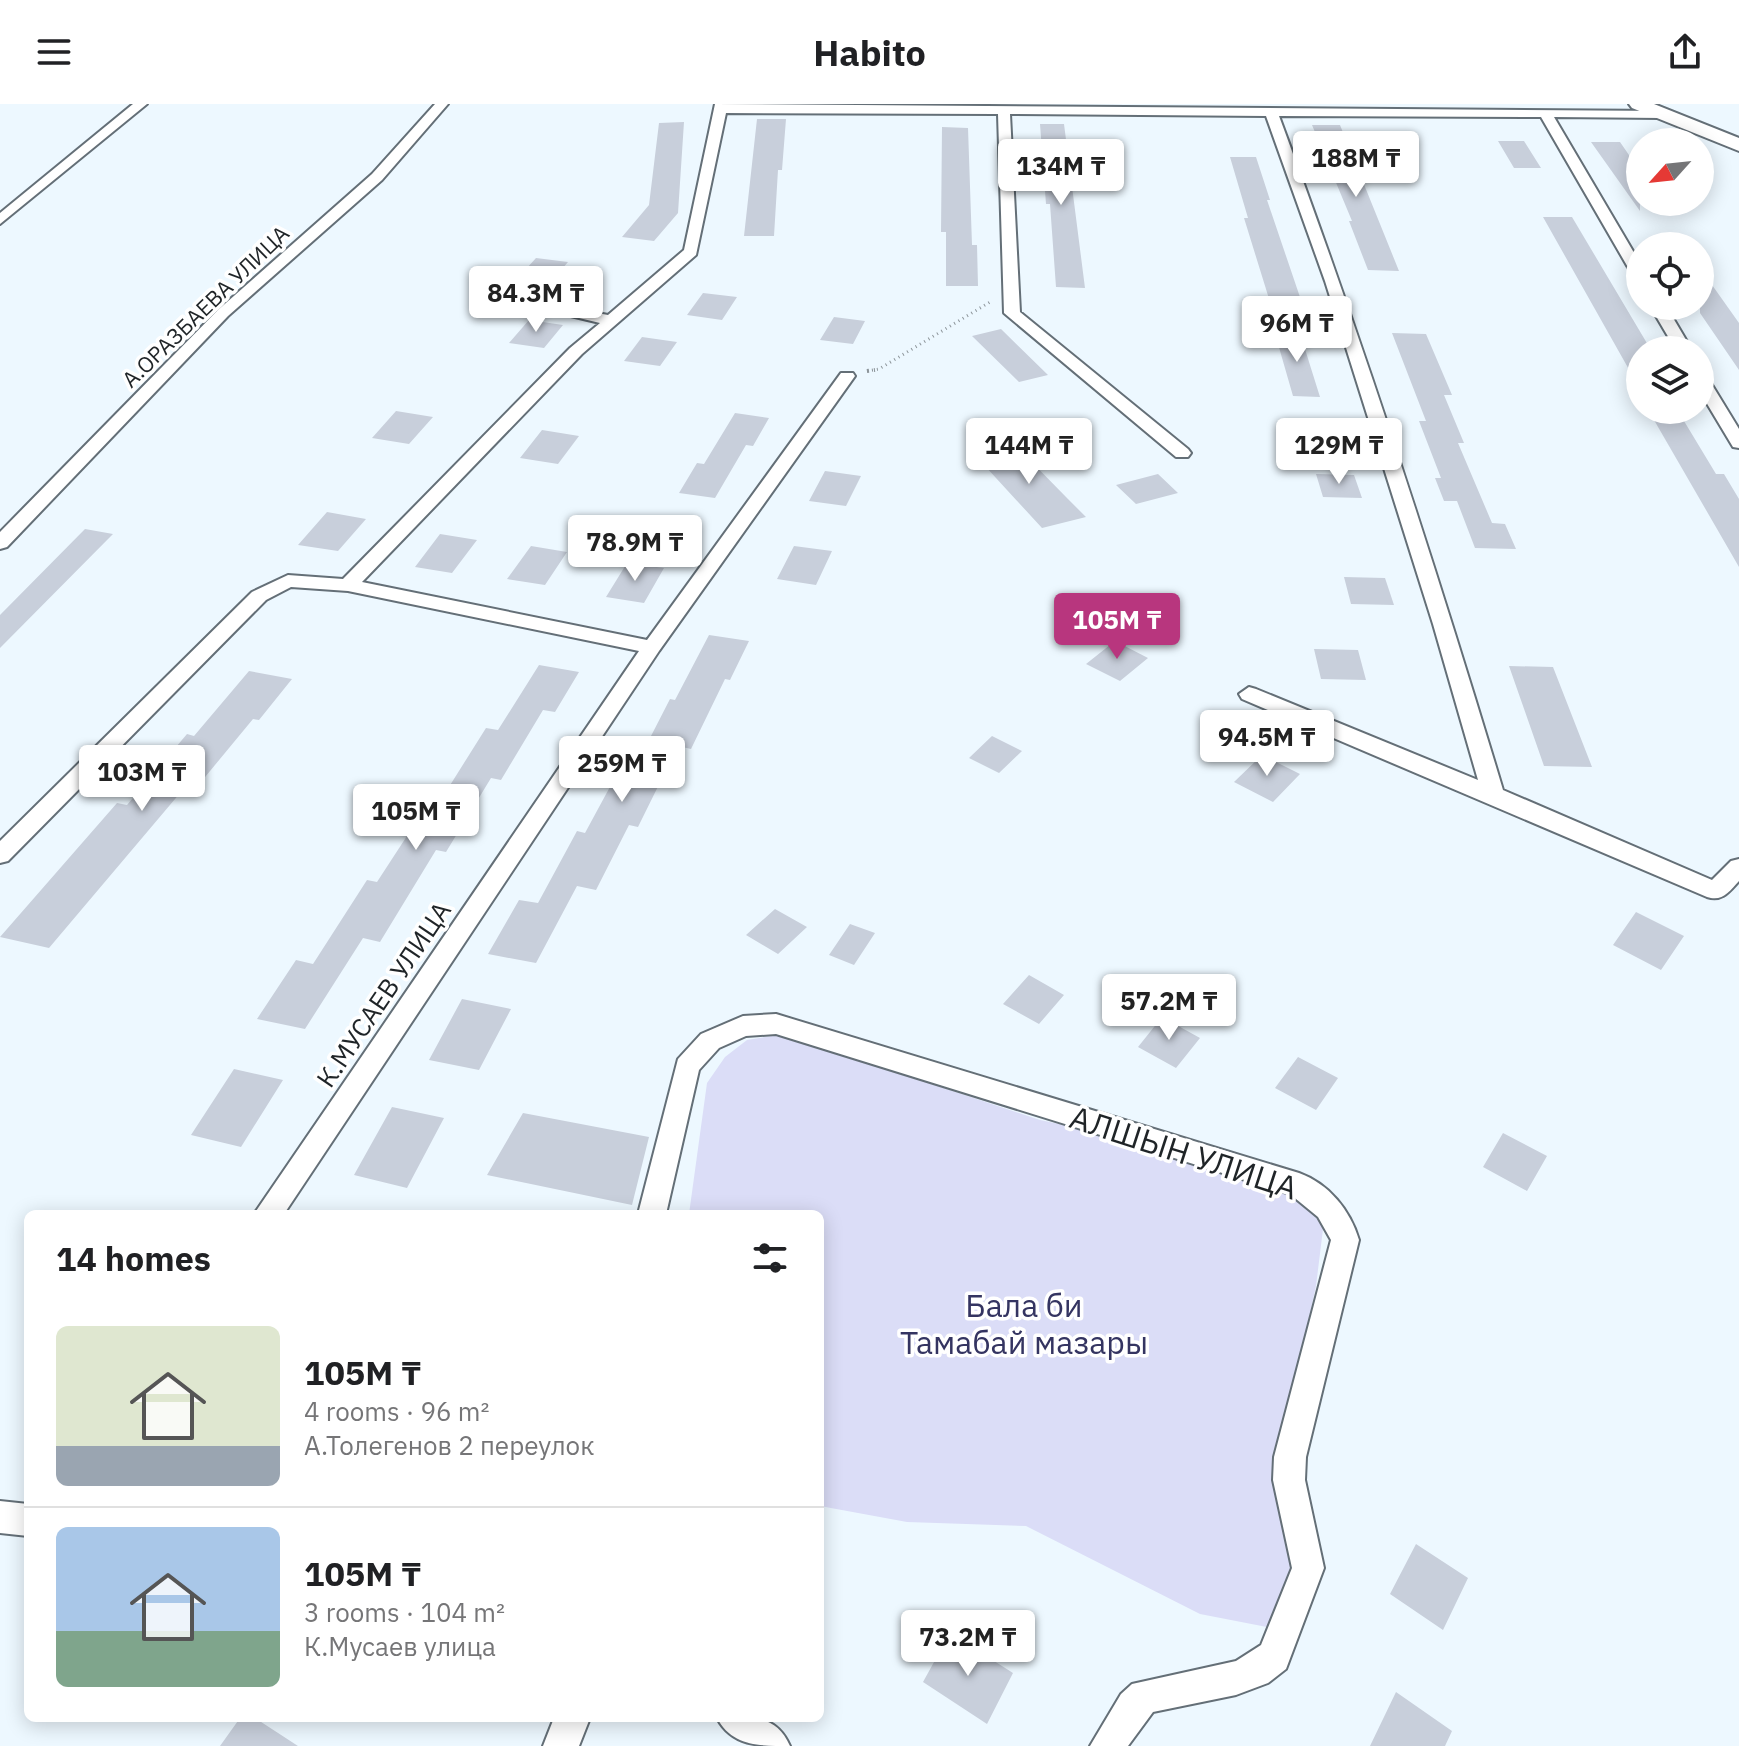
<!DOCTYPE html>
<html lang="en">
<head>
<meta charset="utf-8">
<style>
	body { margin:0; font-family:"IBM Plex Sans",sans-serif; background:#f2f2f2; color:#202124; height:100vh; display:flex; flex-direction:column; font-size:30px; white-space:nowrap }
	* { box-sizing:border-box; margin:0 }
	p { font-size:26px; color:#757577 }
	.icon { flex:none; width:44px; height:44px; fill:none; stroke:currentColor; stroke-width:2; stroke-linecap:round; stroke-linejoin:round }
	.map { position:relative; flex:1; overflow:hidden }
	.details { position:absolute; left:24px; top:1106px; width:800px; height:512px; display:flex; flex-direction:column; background:#fff; border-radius:12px; box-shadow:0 4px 20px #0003 }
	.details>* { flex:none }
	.needle { width:52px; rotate:243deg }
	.controls { position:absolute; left:1626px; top:24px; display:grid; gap:16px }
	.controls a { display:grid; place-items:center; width:88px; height:88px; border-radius:50%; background:#fff; box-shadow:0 4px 20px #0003; font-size:40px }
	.price { position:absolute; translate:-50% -68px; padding:0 18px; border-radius:8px; background:#fff; color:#222; font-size:26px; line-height:52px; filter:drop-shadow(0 2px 4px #0008) }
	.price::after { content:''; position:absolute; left:50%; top:48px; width:24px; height:18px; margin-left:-12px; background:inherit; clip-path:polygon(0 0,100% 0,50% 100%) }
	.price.on { background:#b8367e; color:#fff }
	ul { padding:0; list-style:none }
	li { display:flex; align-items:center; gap:24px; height:200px; padding:0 32px }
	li+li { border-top:2px solid #e0e0e0 }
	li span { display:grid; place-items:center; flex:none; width:224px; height:160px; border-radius:12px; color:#555 }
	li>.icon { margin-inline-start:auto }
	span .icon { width:96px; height:96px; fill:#fffc; stroke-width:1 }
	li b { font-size:34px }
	h2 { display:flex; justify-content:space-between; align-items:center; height:96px; padding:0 32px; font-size:34px }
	header { display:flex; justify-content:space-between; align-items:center; height:104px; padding:0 32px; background:#fff; font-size:36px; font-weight:700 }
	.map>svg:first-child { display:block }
	.green { fill:#dbddf7 }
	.building { fill:#c8cfdb }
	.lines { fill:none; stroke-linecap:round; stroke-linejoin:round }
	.minor-casing { stroke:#646f77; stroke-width:4 }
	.secondary-casing { stroke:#646f77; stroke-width:4 }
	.path-far1 { stroke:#8d959a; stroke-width:3; stroke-dasharray:1 4; stroke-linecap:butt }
	.path { stroke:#8d959a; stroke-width:4; stroke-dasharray:2 5; stroke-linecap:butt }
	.minor { fill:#fff; fill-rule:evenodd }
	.secondary { fill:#fff; fill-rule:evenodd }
	.labels { text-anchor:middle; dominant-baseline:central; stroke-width:7; stroke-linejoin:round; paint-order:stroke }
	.far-street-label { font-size:22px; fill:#1f2427; stroke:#fff }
	.street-label { font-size:26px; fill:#1f2427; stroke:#fff }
	.near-street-label { font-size:32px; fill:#1f2427; stroke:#fff }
	.near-park-label { font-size:32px; fill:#343461; stroke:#fff }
</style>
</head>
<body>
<header><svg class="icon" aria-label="menu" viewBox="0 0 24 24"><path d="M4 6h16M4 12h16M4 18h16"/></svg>Habito<svg class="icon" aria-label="share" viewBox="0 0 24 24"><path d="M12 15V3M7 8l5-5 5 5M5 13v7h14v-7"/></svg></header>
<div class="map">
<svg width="1739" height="1642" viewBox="0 0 1739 1642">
	<rect width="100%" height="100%" fill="#edf8ff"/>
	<path class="green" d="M778 931 813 936 884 964 1040 1016 1191 1047 1306 1088 1323 1125 1316 1182 1285 1326 1297 1457 1277 1525 1200 1510 1026 1422 907 1418 820 1402V1110H689L707 979 725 953 747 936Z"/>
	<path class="building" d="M757 15H786L782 66H778L774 132H744Z
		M684 18 678 109 654 137 622 133 649 101 659 19Z
		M1040 20H1064L1085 184 1056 183 1050 100H1046Z
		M1312 21H1340L1399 167 1368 166 1349 117H1352Z
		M942 23 968 24 972 141H977L978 182H946V128H941Z
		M1498 37H1524L1541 64H1514Z
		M1591 38H1620L1640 67V107Z
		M1230 53H1256L1270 96H1267L1302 199 1270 198 1244 114H1248Z
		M1543 113H1572L1651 246H1640V285Z
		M536 154 568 158 550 179 517 175Z
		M1700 164 1739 219V266L1700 209Z
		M703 189 737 193 722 216 687 211Z
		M834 213 865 217 853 240 820 236Z
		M529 216 563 221 544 244 509 239Z
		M1001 225 1048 271 1019 278 972 232Z
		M1274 226H1299L1320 293 1293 292Z
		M1392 229 1426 230 1452 291H1444L1464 339H1458L1492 419 1505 420 1516 445 1475 444 1457 397H1444L1435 374H1441L1419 317H1426Z
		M642 233 677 238 660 262 624 257Z
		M396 307 433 313 409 340 372 334Z
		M735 309 769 314 753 342 746 341 715 394 679 389 697 359 704 360Z
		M1654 316 1684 317 1716 370H1724L1739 395V463Z
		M542 326 579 332 558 360 520 354Z
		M1014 340 1066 393 1086 413 1042 424 974 350Z
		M825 367 861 372 846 402 809 397Z
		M1158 370 1178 389 1136 400 1116 381Z
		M1316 370 1354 371 1362 394 1323 393Z
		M327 408 366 415 338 447 298 441Z
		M85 425 113 430 0 544V511Z
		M440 430 477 436 452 469 415 463Z
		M531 442 567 448 545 481 507 475Z
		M794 442 832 447 816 481 777 475Z
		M627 459 664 464 644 499 606 493Z
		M1344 473 1385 474 1394 501 1351 500Z
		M709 531 749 537 730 576 725 575 691 645 678 642 638 723 629 721 596 786 577 782 536 859 488 850 519 796 538 799 577 727 585 729 618 668 631 671 670 595 675 596Z
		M1115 537 1148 554 1120 577 1086 560Z
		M1314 545 1358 546 1366 576 1321 575Z
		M539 561 579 568 555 608 543 606 501 676 491 674 446 748 436 746 380 838 363 834 305 925 257 915 296 856 313 860 367 776 377 778 433 692 442 694 486 624 498 626Z
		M1509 562 1553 563 1592 663 1544 662Z
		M249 567 292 575 259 616 253 615 196 684 186 682 49 844 0 833 117 699 127 701 187 630 194 632Z
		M992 632 1022 647 999 669 969 654Z
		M1262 651 1300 670 1273 698 1234 678Z
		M775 805 807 823 778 850 746 831Z
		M1636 808 1684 832 1661 866 1613 841Z
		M850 820 875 829 854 861 829 851Z
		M1029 871 1064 891 1039 920 1003 900Z
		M462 895 511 905 479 966 429 956Z
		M1162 913 1200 934 1176 964 1138 943Z
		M1298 953 1338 974 1316 1006 1275 984Z
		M234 965 283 976 241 1043 191 1031Z
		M392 1003 444 1014 407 1084 354 1071Z
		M523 1009 649 1033 632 1101 487 1071Z
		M1503 1029 1547 1052 1527 1087 1483 1063Z
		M1416 1440 1468 1474 1443 1526 1390 1490Z
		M950 1529 1013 1569 987 1620 923 1578Z
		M1396 1588 1452 1627 1445 1642H1370Z
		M240 1614H255L298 1642H220Z"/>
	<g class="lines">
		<defs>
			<path id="minor" d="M133 0H147L0 120V109Z
				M435 0H448L382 76 228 212 7 443 0 445V428L218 206 372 70Z
				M715 0 1666 7 1668 10 1662 14 1554 13 1640 159V176L1633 172 1541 13 1279 12C1362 234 1435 460 1503 686L1712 776 1731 757 1739 755V777C1729 788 1722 798 1707 793L1242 595 1239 590 1249 583 1256 585 1478 676 1433 520 1325 177 1266 12 1010 10 1020 208 1188 345 1191 349 1188 353H1176L1004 209 998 10 726 9 696 151 582 250 362 478 647 536 841 269H853L855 272 659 547 284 1110H254L639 547 348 487 291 483 266 496 8 757 0 759V737L252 488 288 471 343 475 570 244 600 219 533 203V197L608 211 684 146Z
				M1650 202H1666L1692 246H1676Z
				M1700 269 1706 271 1739 325V344L1733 343 1700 288Z
				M776 910 1299 1069C1329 1080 1350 1106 1359 1136L1306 1353 1305 1376 1324 1464 1286 1565 1268 1579 1236 1591 1153 1608 1128 1642H1090L1121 1590 1132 1580 1236 1557 1261 1541 1292 1464 1273 1376 1274 1353 1331 1136 1318 1113 1290 1090 776 930 746 932 719 944 699 966 666 1110H638L678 955 701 930 743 912Z
				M0 1397 28 1400V1432L0 1429Z
				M554 1614H590L579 1642H543Z
				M717 1614C749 1614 775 1608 790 1642 758 1642 732 1642 717 1614Z"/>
			<path id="secondary" d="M1629 0H1654L1739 34V47L1632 4Z"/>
		</defs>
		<use href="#minor" class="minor-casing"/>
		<use href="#secondary" class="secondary-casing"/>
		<path class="path-far1" d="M867 267 879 265 990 198"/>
		<path class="path" d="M867 267 875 266"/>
		<use href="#minor" class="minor"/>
		<use href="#secondary" class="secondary"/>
	</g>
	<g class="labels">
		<g class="far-street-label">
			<text transform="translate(205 202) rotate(-44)">А.ОРАЗБАЕВА УЛИЦА</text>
		</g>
		<g class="street-label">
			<text transform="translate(383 890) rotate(-56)">К.МУСАЕВ УЛИЦА</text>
		</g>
		<g class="near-street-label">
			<text transform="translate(1184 1048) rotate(18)">АЛШЫН УЛИЦА</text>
		</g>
		<g class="near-park-label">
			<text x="1024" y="1201">Бала би<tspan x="1024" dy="37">Тамабай мазары</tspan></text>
		</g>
	</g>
</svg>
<div class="controls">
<a><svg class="needle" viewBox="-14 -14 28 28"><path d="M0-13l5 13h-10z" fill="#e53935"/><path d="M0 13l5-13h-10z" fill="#757577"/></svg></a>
<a><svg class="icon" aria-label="locate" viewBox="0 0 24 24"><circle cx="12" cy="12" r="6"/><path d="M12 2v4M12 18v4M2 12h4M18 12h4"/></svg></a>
<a><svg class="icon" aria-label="layers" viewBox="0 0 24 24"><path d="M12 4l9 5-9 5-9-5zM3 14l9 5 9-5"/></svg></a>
</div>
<b class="price" style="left:1356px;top:95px">188M ₸</b>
<b class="price" style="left:1061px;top:103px">134M ₸</b>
<b class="price" style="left:536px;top:230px">84.3M ₸</b>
<b class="price" style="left:1297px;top:260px">96M ₸</b>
<b class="price" style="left:1029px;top:382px">144M ₸</b>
<b class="price" style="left:1339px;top:382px">129M ₸</b>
<b class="price" style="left:635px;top:479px">78.9M ₸</b>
<b class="price on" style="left:1117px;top:557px">105M ₸</b>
<b class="price" style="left:1267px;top:674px">94.5M ₸</b>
<b class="price" style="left:622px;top:700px">259M ₸</b>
<b class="price" style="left:142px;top:709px">103M ₸</b>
<b class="price" style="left:416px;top:748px">105M ₸</b>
<b class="price" style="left:1169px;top:938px">57.2M ₸</b>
<b class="price" style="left:968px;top:1574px">73.2M ₸</b>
<section class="details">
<h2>14 homes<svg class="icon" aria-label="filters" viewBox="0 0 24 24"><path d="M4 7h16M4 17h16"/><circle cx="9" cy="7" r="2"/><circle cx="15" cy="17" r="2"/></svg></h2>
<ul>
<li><span style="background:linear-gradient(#dfe7d0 75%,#9aa5b1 0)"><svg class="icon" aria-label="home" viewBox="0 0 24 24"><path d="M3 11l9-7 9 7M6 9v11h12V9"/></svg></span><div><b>105M ₸</b><p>4 rooms · 96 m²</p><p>А.Толегенов 2 переулок</p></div></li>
<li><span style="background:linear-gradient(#a9c7e8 65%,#7fa58c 0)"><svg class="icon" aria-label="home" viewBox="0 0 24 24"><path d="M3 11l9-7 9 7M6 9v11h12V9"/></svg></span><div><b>105M ₸</b><p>3 rooms · 104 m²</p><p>К.Мусаев улица</p></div></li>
</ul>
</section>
</div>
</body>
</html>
